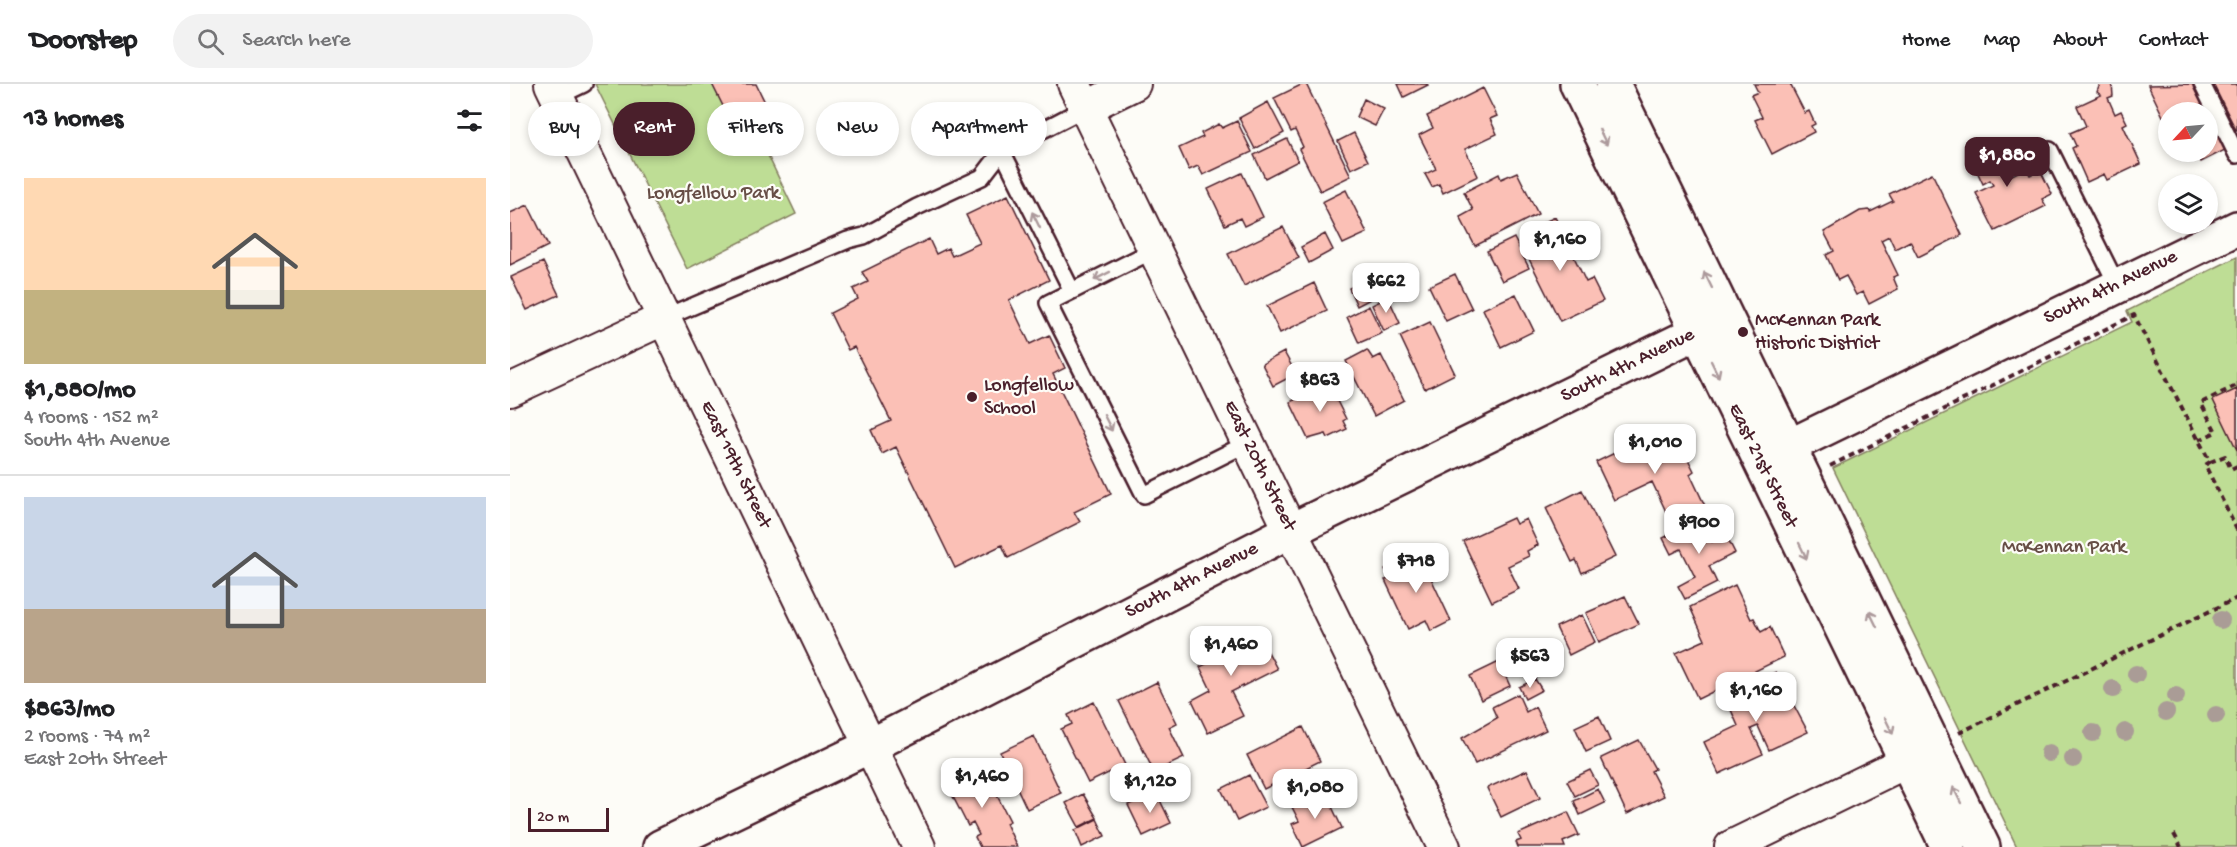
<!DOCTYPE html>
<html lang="en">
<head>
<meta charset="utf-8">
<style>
	body { margin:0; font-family:"Gochi Hand",sans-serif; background:#f2f2f2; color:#202124; height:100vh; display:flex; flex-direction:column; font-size:22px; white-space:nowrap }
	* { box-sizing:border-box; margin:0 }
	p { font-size:20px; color:#757577 }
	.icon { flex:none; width:33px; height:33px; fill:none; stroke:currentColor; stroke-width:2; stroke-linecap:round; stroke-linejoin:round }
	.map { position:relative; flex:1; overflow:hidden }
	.details { display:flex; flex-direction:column; background:#fff; width:510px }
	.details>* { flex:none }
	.banner { position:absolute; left:18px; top:18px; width:570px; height:54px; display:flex; gap:12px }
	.needle { width:39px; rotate:244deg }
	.tools { position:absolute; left:1648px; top:18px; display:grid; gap:12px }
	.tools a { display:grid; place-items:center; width:60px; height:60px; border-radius:50%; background:#fff; box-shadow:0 3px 9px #0003; font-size:30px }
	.scale { position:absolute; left:18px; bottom:15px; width:81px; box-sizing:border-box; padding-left:6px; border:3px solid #4a1f2b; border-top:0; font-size:16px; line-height:21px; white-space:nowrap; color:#4a1f2b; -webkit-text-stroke:4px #fdfcf7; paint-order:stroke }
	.price { position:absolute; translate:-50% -51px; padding:0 14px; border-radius:12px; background:#fff; color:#222; font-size:20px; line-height:39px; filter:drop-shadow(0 2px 3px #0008) }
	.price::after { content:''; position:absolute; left:50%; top:36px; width:18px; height:14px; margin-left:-9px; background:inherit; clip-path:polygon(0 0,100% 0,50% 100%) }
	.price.selected { background:#4a1f2b; color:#fff }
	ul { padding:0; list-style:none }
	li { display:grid; align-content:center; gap:12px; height:318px; padding:0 24px }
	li+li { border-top:2px solid #e0e0e0 }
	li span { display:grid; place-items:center; height:186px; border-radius:0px; color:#555 }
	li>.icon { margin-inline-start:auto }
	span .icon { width:108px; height:108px; fill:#fffc; stroke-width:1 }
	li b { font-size:26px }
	h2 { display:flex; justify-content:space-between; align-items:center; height:72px; padding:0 24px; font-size:26px }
	.tag { padding:0 21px; border-radius:27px; background:#fff; box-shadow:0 3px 9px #0003; font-size:21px; line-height:54px }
	.tag.selected { background:#4a1f2b; color:#fff }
	header { display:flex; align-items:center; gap:36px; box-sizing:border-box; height:84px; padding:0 30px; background:#fff; border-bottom:2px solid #e0e0e0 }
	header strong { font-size:28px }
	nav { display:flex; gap:33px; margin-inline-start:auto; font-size:21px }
	.search { width:420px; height:54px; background:#f2f2f2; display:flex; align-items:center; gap:15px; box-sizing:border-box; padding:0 21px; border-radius:33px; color:#757577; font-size:22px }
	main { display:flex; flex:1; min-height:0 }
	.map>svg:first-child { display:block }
	.green { fill:#bedd95; stroke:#847e60; stroke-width:1.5 }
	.building { fill:#fbc0b6; stroke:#4a1f2b; stroke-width:1.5 }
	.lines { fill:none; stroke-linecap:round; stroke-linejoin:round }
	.lane-casing { stroke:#4a1f2b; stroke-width:20 }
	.street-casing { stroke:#4a1f2b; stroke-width:36 }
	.secondary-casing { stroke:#4a1f2b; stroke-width:38 }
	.path { stroke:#4a1f2b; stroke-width:4; stroke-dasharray:6 4.5; stroke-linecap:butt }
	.lane { stroke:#fdfcf7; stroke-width:15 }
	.street { stroke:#fdfcf7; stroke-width:32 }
	.secondary { stroke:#fdfcf7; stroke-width:33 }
	.tree { fill:#aa9c96 }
	.oneway { stroke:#ac999b }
	.poi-dot { fill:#4a1f2b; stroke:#fdfcf7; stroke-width:2 }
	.labels { text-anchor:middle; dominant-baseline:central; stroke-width:4.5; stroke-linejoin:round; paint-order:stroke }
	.park-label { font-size:20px; fill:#674e46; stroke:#fdfcf7 }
	.street-label { font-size:20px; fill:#4a1f2b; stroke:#fdfcf7 }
	.poi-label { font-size:20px; fill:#4a1f2b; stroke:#fdfcf7; text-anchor:start }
</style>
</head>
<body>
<header>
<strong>Doorstep</strong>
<div class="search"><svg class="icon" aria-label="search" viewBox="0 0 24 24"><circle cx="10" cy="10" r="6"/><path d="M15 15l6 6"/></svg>Search here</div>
<nav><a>Home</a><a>Map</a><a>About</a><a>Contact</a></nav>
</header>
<main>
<section class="details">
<h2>13 homes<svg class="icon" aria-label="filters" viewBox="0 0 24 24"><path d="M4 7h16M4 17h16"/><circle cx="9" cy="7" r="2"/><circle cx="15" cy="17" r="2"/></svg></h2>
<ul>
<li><span style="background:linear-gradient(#ffd9b3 60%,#c2b280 0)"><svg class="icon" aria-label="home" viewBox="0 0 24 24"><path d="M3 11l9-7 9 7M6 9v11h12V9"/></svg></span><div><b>$1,880/mo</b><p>4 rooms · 152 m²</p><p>South 4th Avenue</p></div></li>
<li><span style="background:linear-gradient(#c9d6e8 60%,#b9a48a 0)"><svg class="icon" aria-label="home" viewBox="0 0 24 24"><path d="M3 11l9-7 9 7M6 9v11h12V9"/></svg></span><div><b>$863/mo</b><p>2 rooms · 74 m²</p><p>East 20th Street</p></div></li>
</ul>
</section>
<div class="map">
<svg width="1727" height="763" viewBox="0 0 1727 763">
	<rect width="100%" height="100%" fill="#fdfcf7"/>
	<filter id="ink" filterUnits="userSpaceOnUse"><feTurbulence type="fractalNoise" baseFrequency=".0167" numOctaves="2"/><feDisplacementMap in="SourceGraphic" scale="12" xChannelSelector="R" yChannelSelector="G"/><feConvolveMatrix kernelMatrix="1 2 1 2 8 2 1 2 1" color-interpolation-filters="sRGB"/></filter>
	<g filter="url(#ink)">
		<path class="green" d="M85 0H204L235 64 251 57 286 130 177 185Z
			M1727 173V763H1507L1323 384 1622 238 1617 227Z"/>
		<path class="building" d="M202 0H246L268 45 233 62Z
			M793 0H796L841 92 810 107 789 65 793 63 785 46 781 48 764 14Z
			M888 0H917L918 1 894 13Z
			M1244 0H1280L1295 29 1299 27 1305 40 1301 42 1304 48 1262 70 1245 36 1252 33 1241 11 1248 8Z
			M1590 0H1602L1603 12 1598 14 1605 30 1611 27 1617 39 1613 41 1631 80 1597 96 1594 90 1577 98 1562 64 1566 62 1560 49 1576 42 1567 22 1591 11 1587 8Z
			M1686 0 1689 6 1686 7 1689 12 1691 11 1715 66 1691 78 1686 68H1698V28H1659V45L1638 1Z
			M1703 0H1727V46H1726Z
			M973 4 987 32 980 35 987 50 955 65 968 92 933 109 929 100 922 103 915 90 926 85 909 51 923 44 917 32Z
			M854 15 874 25 865 42 846 33Z
			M758 18 774 49 745 65 729 34Z
			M727 37 742 68 693 91 688 82 679 86 669 64 693 53 691 49 709 40 712 44Z
			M844 49 858 77 841 85 828 57Z
			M777 55 788 77 755 94 744 71Z
			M1487 56 1502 86 1494 90 1496 94 1516 84 1520 91 1530 86 1542 110 1532 115 1536 122 1485 147 1466 109 1483 101 1480 96 1473 100 1459 70Z
			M1007 88 1028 130 965 162 950 133 963 126 954 108 989 90 991 95Z
			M732 89 753 133 734 142 730 134 715 141 698 105Z
			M1422 89 1452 151 1408 173 1400 157 1385 165 1379 152 1371 156 1388 191 1383 193 1388 205 1359 220 1353 208 1346 211 1336 192 1328 196 1316 171 1324 167 1314 148 1350 127 1359 126 1360 128 1383 117 1379 110Z
			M836 106 857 149 833 160 812 118Z
			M498 111 539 196 499 216 520 260 539 251 555 284 543 290 601 410 564 428 570 438 498 474 492 461 445 484 386 363 372 370 361 346 381 337 344 263 338 266 320 229 348 215 343 205 358 198 352 188 419 155 426 170 438 164 442 172 470 159 456 131Z
			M18 121 38 162 0 181V129Z
			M1045 133 1076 198 1082 195 1093 217 1050 237 1012 161 1029 153 1024 143Z
			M773 143 789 174 734 202 718 170Z
			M815 150 823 166 799 179 791 163Z
			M1004 154 1019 184 992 197 977 167Z
			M33 178 49 211 17 226 1 193Z
			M945 190 962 225 936 237 919 202Z
			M864 192 872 209 847 222 839 204Z
			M804 199 817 227 770 249 757 222Z
			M1006 210 1024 247 991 263 973 225Z
			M878 213 890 239 874 247 862 221Z
			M859 222 872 249 849 259 837 233Z
			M920 238 945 290 915 305 890 252Z
			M857 266 863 275 871 271 894 316 864 332 836 277Z
			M774 268 786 290 763 302 752 280Z
			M818 299 836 335 833 337 837 345 818 354 816 350 798 355 780 318Z
			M1727 305V366L1703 316Z
			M1161 349 1168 362 1171 361 1184 387 1180 390 1195 422 1161 438 1142 398 1104 416 1086 378 1119 362 1122 367Z
			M1072 406 1105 473 1072 489 1066 476 1062 478 1036 424Z
			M1003 434 1006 440 1016 435 1028 461 1017 467 1019 472 998 482 1009 505 982 518 953 457Z
			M1191 435 1202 458 1216 451 1225 469 1199 482 1207 499 1175 515 1168 502 1185 493 1171 465 1161 470 1153 454Z
			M906 470 911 481 914 479 941 537 921 547 916 536 898 545 875 496 880 495 875 485Z
			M1225 501 1241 535 1244 534 1251 548 1260 543 1274 573 1188 615 1166 569 1195 556 1180 523Z
			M1115 512 1129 540 1089 558 1076 529Z
			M1072 531 1085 558 1059 571 1046 543Z
			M745 543 767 585 721 608 733 632 698 649 682 616 701 606 690 583 698 579 693 569Z
			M989 578 1000 602 971 616 960 592Z
			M1266 588 1298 648 1259 666 1248 642 1241 645 1253 670 1209 690 1194 658 1228 642 1215 612Z
			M1025 595 1032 606 1015 615 1009 603Z
			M647 598 667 639 659 643 674 674 644 688 609 617Z
			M1008 610 1016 628 1025 623 1036 646 965 680 952 654 987 634 982 623Z
			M584 618 615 681 578 699 551 645 562 640 558 631Z
			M1089 632 1100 657 1076 668 1065 643Z
			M793 643 810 677 754 705 737 671Z
			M524 652 551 709 517 725 490 668Z
			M1129 656 1145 685 1141 687 1154 712 1117 730 1091 674Z
			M472 682 500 737 496 739 507 763H470L465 753 469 751 463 739 458 742 436 699Z
			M1017 686 1030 714 991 733 977 704Z
			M1080 686 1088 701 1065 712 1057 697Z
			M739 691 756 723 727 737 711 705Z
			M1088 705 1095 719 1070 731 1064 717Z
			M646 708 661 739 633 752 618 721Z
			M815 708 832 744 793 763 782 740 789 737 782 723Z
			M573 710 587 734 569 743 556 719Z
			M1058 728 1069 751 1053 758 1055 763H1008L1006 758 1011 756 1008 750Z
			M587 735 595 752 572 763 565 746Z"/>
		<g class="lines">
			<defs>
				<path id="lane" d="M1692 0 1727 71
					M47 13 74 0
					M1540 66 1607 201
					M492 67 562 207
					M644 166 538 219 634 411 738 359
					M155 234 338 156 354 152 407 123 472 93 492 67 575 24"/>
				<path id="street" d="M41 0 409 763
					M564 0 934 763
					M575 24 624 0
					M0 306 155 234
					M1221 763 1420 666"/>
				<path id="secondary" d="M1067 0 1438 763
					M1103 0 1473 763
					M1259 372 1727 144
					M150 763 360 662 780 447 1216 234"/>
			</defs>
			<use href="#lane" class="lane-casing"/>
			<use href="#street" class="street-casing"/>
			<use href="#secondary" class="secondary-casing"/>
			<path class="path" d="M1689 356 1706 348 1691 319 1727 301
				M1700 378 1715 372 1721 385 1727 382
				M1320 382 1624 231 1700 378 1695 381 1727 446
				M1449 649 1727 514
				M1664 750 1671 763"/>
			<use href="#lane" class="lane"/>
			<use href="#street" class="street"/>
			<use href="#secondary" class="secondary"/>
		</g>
		<g class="tree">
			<circle cx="1711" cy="536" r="9"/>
			<circle cx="1626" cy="590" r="9"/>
			<circle cx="1603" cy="605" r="9"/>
			<circle cx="1666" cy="612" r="9"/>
			<circle cx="1656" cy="628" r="9"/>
			<circle cx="1706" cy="631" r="9"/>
			<circle cx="1615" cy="648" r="9"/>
			<circle cx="1583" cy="649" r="9"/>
			<circle cx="1539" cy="669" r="9"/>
			<circle cx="1563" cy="675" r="9"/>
		</g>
		<defs><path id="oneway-shaft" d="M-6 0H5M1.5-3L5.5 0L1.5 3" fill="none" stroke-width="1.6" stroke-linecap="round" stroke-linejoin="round" transform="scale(1.5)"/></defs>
		<g class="oneway">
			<use href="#oneway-shaft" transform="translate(1093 53) rotate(64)"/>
			<use href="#oneway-shaft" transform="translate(526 136) rotate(-116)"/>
			<use href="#oneway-shaft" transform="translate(592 192) rotate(153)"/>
			<use href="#oneway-shaft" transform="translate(1198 196) rotate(-116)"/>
			<use href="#oneway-shaft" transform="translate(1205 285) rotate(64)"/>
			<use href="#oneway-shaft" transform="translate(598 339) rotate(63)"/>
			<use href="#oneway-shaft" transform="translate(1293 467) rotate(64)"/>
			<use href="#oneway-shaft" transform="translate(1363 535) rotate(-116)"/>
			<use href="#oneway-shaft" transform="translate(1379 642) rotate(64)"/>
			<use href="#oneway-shaft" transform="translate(1447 711) rotate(-116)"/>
		</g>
	</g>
	<g class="poi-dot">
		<circle cx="1233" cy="248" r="6"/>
		<circle cx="462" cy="313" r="6"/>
	</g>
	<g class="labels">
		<g class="park-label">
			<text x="203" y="110">Longfellow Park</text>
			<text x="1554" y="464">McKennan Park</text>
		</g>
		<g class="street-label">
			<text transform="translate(1601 204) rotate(-26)">South 4th Avenue</text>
			<text transform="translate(1118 282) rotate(-26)">South 4th Avenue</text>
			<text transform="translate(225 381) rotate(64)">East 19th Street</text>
			<text transform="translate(749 382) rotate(64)">East 20th Street</text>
			<text transform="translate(1252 382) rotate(64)">East 21st Street</text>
			<text transform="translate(682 497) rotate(-27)">South 4th Avenue</text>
		</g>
		<g class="poi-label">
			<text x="1245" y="237">McKennan Park<tspan x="1245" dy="23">Historic District</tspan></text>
			<text x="474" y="302">Longfellow<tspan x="474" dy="23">School</tspan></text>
		</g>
	</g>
</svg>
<div class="tools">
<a><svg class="needle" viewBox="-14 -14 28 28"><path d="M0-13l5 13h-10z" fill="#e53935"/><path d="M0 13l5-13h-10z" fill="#757577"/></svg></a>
<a><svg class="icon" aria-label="layers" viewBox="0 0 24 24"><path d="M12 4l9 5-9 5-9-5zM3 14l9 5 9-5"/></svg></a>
</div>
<div class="scale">20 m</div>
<b class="price selected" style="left:1497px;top:104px">$1,880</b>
<b class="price" style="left:1050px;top:188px">$1,160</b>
<b class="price" style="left:876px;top:230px">$662</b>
<b class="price" style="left:810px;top:329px">$863</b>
<b class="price" style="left:1145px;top:391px">$1,010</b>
<b class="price" style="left:1189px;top:471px">$900</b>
<b class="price" style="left:906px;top:510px">$718</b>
<b class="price" style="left:721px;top:593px">$1,460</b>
<b class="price" style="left:1020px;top:605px">$563</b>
<b class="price" style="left:1246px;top:639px">$1,160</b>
<b class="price" style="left:472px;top:725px">$1,460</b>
<b class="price" style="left:640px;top:730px">$1,120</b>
<b class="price" style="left:805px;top:736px">$1,080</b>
<div class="banner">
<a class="tag">Buy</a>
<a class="tag selected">Rent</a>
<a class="tag">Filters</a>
<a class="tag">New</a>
<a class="tag">Apartment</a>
</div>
</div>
</main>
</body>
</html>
